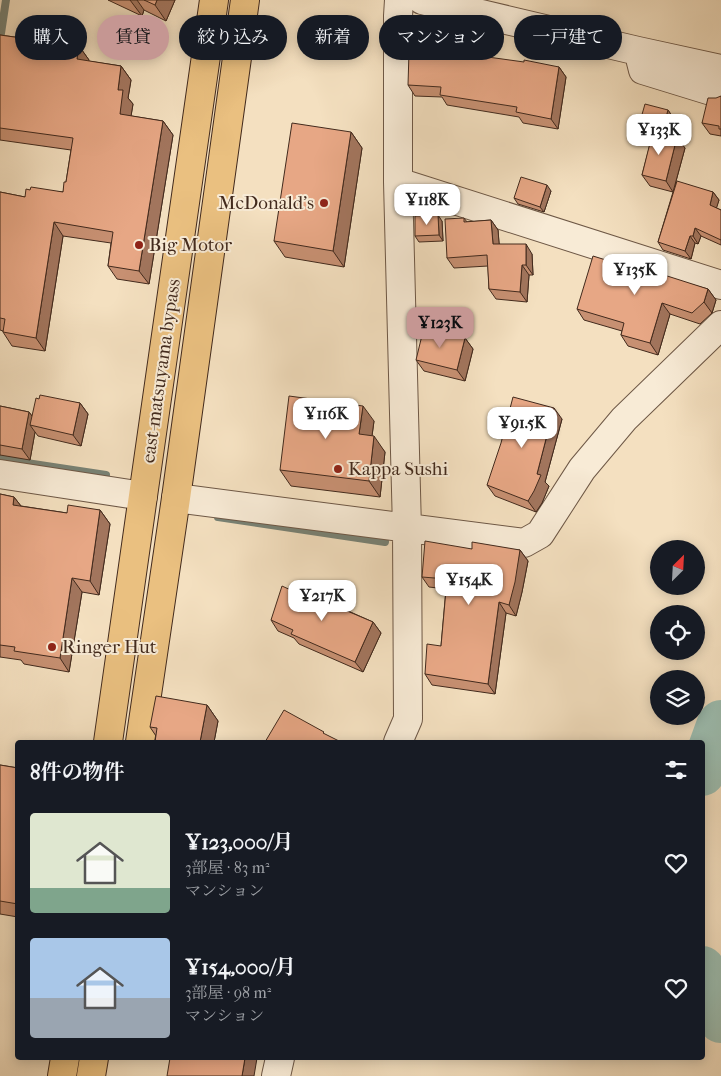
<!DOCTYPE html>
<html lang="ja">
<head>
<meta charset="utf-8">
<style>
	body { margin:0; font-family:"IM FELL French Canon","Noto Serif JP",serif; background:#20242c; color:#f1f3f6; height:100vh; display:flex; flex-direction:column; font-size:19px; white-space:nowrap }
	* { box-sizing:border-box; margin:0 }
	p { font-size:16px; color:#9ea1a6 }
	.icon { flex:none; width:28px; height:28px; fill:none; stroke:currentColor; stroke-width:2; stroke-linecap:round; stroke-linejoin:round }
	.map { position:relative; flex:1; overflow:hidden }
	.details { position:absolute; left:15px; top:740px; width:690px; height:320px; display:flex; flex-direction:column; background:#171b24; border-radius:5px; box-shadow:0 2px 12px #0003 }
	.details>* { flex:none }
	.top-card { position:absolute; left:15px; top:15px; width:691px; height:45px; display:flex; gap:10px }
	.needle { width:32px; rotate:24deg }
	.controls { position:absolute; left:650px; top:540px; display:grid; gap:10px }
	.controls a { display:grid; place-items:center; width:55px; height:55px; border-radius:50%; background:#171b24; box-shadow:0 2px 12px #0003; font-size:25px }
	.price { position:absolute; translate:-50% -42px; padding:0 11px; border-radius:10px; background:#fff; color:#222; font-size:16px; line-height:32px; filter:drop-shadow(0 1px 2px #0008) }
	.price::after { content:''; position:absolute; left:50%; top:30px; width:15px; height:11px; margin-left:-8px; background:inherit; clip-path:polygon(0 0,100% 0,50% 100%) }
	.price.on { background:#c59692; color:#111 }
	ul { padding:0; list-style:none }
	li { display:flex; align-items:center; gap:15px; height:125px; padding:0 15px }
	li span { display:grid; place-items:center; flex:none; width:140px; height:100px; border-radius:5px; color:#555 }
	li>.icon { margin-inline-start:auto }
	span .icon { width:60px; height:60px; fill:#fffc; stroke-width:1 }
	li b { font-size:21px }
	h2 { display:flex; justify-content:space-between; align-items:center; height:60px; padding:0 15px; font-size:21px }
	.pill { padding:0 18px; border-radius:22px; background:#171b24; box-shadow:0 2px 12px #0003; font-size:18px; line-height:45px }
	.pill.on { background:#c59692; color:#111 }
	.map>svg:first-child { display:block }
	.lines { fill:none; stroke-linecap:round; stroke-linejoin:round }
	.stream { stroke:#788275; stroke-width:8 }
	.river { stroke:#9cbdb0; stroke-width:46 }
	.minor-casing { stroke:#6e5846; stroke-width:30 }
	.highway-casing { stroke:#422a1d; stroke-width:30 }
	.minor { stroke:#f8ebd6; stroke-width:28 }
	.highway { stroke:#eac080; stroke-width:28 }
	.wall { fill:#c79072; stroke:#422a1d }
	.shaded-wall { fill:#a2755d; stroke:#422a1d }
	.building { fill:#e7a785; stroke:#422a1d }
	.poi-dot { fill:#8f2418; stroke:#f8ebd6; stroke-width:2 }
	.labels { text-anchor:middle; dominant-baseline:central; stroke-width:4; stroke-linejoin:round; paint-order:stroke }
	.poi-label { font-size:19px; fill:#422a1d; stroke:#f8ebd6; text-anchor:start }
	.street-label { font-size:19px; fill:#422a1d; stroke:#f8ebd6 }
</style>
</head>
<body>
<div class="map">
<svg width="721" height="1076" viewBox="0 0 721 1076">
	<rect width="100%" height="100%" fill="#f4e0c0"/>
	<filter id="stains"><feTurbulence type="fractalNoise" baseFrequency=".004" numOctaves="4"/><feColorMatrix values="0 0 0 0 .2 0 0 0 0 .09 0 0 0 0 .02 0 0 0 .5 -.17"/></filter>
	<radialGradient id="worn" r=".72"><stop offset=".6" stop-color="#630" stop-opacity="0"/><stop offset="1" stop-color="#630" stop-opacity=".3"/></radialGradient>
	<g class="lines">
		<path class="stream" d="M0 40 6 0
			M0 459 106 475
			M218 517 385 542"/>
		<path class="river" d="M702 773 719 726 721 723
			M702 969 721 1020"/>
		<defs>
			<path id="minor" d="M422 0 638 51 721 69
				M639 54 643 70 721 94
				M398 182 721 285
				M0 474 143 496
				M176 498 524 543 540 534 582 469 624 419 721 325
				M398 742 408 719 407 529 398 182V16L399 0
				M276 1076 280 1058"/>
			<path id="highway" d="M108 742 143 496 214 0
				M140 742 176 498 245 0
				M62 1076 65 1058
				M91 1076 94 1058"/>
		</defs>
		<use href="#minor" class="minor-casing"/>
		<use href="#highway" class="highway-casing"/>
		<use href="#minor" class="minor"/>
		<use href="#highway" class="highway"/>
	</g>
	<path class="wall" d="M108 0H175L166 21 144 10 142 16Z
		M0 35 79 46 89 60 88 61 121 66 131 80 128 98 133 104 131 116 163 121 173 135 149 284 117 279 108 266 111 243 63 236 45 351 12 346 3 332V331L0 330V192L25 197 30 190 63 192 66 182 71 150 0 140Z
		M559 67 566 77 558 129 523 123 519 117 447 105 442 97 415 96 408 85Z
		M721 96V136L710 134 702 123Z
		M668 110 672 116 666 135 685 148 675 185 713 192 719 200 716 208 721 210V245L701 236 698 244 695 243 691 259 663 250 658 242 673 192 650 186 642 175 653 133 643 130 639 125Z
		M351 132 362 148 344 267 285 257 274 241Z
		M551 191 544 212 518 204 514 198Z
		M464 218 467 222 491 220 498 230 499 244 532 254 533 275H529L527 302 496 299 489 289 488 266 454 268 447 258Z
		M442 221 443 241 419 242 415 236Z
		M638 270 708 289 716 300 712 313 700 324 670 314 658 355 628 346 621 335 622 331 584 320 577 309Z
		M465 338 473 349 465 381 424 371 416 360Z
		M39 399 80 403 88 414 81 446 38 436 35 432 30 460 0 455V406L29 412 32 416Z
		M562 419 545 482 549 486 542 503 536 512 495 496 487 485Z
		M374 421 372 436 385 452 380 497 291 486 280 470Z
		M0 494 14 497 21 506 67 513 100 510 110 524 99 595 82 592 69 672 24 664 21 660 0 657Z
		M472 549 520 550 528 561 522 592 516 616 506 613 495 694 432 685 425 674 441 646 446 589 429 587 422 577Z
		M331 592 338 602 337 606 373 622 381 633 363 672 299 644 294 638 278 631 271 620 306 597Z
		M207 705 218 721 214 742H155L156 736 150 727Z
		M0 765 18 768V917L0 914Z"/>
	<path class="shaded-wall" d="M130 0H137L144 10 142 16Z
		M157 0H175L166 21 155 5Z
		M79 46 89 60 87 73 77 59Z
		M121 66 131 80 128 98 133 104 129 128 120 114 118 90Z
		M559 67 566 77 558 129 551 119Z
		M668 110 672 116 666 137 662 131Z
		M163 121 173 135 149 284 139 271Z
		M351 132 362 148 344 267 333 251Z
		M677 137 685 148 673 192 666 181Z
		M547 185 551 191 544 212 540 207Z
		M713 192 719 200 715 213 710 205Z
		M438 215 442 221 443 241 439 235Z
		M491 220 498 230 500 254 493 244Z
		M54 222 63 236 45 351 36 338Z
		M695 228 701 236 698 244 693 236Z
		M690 236 695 243 691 259 685 251Z
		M526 244 532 254 533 275 526 265Z
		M522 265 529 275 527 302 520 292Z
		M708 289 716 300 712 313 704 302Z
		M662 303 670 314 658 355 650 343Z
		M465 338 473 349 465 381 457 370Z
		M80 403 88 414 81 446 73 435Z
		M363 406 374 421 370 450 359 434Z
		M554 408 562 419 545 482 549 486 542 503 536 512 528 501 537 474Z
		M29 412 37 423 30 425 35 432 30 460 22 449Z
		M374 436 385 452 380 497 369 481Z
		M14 497 24 510 13 505Z
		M100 510 110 524 99 595 90 581Z
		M520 550 528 561 522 592 516 616 509 605Z
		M72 578 82 592 69 672 60 658Z
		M331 592 338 602 334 612 326 602Z
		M499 602 506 613 495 694 488 684Z
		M373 622 381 633 363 672 355 662Z
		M207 705 218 721 214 742H200Z
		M245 1058H257L254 1076H242Z"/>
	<path class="building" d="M144 0H157L155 5Z
		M0 35 79 46 77 59 121 66 118 90H123L120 114 163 121 139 271 108 266 113 232 54 222 36 338 3 332 5 319 0 318V192L25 197 26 189 30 190 31 187 63 192 64 182H66L73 138 0 128Z
		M444 51 524 62V60L559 67 551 119 516 112 517 107 440 95 441 87 408 85 409 52 444 54Z
		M721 96V129H719V126L702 123 708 98H716Z
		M645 104 668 110 662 131 639 125Z
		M292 123 351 132 333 251 274 241Z
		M653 131 677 137 666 181 642 175Z
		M521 177 547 185 540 207 514 198Z
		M677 181 713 192 710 205 721 210V240L695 228 693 236H690L685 251 658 242Z
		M438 215 439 235 415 236V216Z
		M464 218V222L491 220 493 244H526V265H522L520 292 489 289 487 255 447 258 445 219Z
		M593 256 638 270 639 267 708 289 704 302 692 313 662 303 650 343 621 335 624 323 577 309Z
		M424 327 465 338 457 370 416 360Z
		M40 395 80 403 73 435 30 425 36 398 39 399Z
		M289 396 363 406 359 434 374 436 369 481 280 470Z
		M513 397 554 408 537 474 541 475 534 491 528 501 487 485 501 443Z
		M0 406 29 412 22 449 0 445Z
		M0 494 14 497 13 505 67 513 68 505 100 510 90 581 72 578 60 658 14 651 15 647 0 645Z
		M425 541 472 549V542L520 550 515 582 509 605 499 602 488 684 425 674 427 644 441 646 447 579 422 577Z
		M312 583 331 592 326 602 373 622 355 662 291 634 293 630 271 620 282 586 306 597Z
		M156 696 207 705 200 742H155L157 728 150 727Z
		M284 710 324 732 323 733 341 742H265Z
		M0 765 18 768V904L0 901Z
		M170 1058H245L242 1076H167Z"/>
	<g class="poi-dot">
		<circle cx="324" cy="203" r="5"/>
		<circle cx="139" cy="245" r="5"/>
		<circle cx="338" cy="469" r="5"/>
		<circle cx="52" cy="647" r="5"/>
	</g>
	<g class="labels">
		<g class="poi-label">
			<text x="314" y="203" text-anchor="end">McDonald's</text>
			<text x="149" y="245">Big Motor</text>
			<text x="348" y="469">Kappa Sushi</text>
			<text x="62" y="647">Ringer Hut</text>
		</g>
		<g class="street-label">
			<text transform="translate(161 371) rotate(-82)">east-matsuyama bypass</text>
		</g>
	</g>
	<rect width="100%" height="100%" filter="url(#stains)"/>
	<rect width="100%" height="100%" fill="url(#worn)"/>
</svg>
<div class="controls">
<a><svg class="needle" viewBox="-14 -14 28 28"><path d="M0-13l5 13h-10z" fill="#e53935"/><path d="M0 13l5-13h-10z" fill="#9ea1a6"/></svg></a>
<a><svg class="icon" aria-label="locate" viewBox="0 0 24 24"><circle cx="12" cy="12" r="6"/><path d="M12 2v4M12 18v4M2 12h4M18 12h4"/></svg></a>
<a><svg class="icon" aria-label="layers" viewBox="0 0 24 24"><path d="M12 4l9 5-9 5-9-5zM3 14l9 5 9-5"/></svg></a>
</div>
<b class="price" style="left:659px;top:156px">¥133K</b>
<b class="price" style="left:427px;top:226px">¥118K</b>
<b class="price" style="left:635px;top:296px">¥135K</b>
<b class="price on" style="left:440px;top:349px">¥123K</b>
<b class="price" style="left:326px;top:440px">¥116K</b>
<b class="price" style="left:522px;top:449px">¥91.5K</b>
<b class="price" style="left:469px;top:606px">¥154K</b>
<b class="price" style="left:322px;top:622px">¥217K</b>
<div class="top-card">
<a class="pill">購入</a>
<a class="pill on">賃貸</a>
<a class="pill">絞り込み</a>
<a class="pill">新着</a>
<a class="pill">マンション</a>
<a class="pill">一戸建て</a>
</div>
<section class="details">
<h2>8件の物件<svg class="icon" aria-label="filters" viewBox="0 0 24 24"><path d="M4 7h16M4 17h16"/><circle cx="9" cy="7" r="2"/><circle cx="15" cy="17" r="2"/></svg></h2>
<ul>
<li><span style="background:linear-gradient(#dfe7d0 75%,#7fa58c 0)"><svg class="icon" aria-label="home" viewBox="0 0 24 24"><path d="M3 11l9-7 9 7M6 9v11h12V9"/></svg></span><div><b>¥123,000/月</b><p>3部屋 · 83 m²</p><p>マンション</p></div><svg class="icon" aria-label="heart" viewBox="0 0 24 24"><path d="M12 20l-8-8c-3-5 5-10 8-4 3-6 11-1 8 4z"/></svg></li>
<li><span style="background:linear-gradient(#a9c7e8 60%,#9aa5b1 0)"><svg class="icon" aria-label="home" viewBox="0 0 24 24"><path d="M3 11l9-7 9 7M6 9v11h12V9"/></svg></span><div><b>¥154,000/月</b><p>3部屋 · 98 m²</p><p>マンション</p></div><svg class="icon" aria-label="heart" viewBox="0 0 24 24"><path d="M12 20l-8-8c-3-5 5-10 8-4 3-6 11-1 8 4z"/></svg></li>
</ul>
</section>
</div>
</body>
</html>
